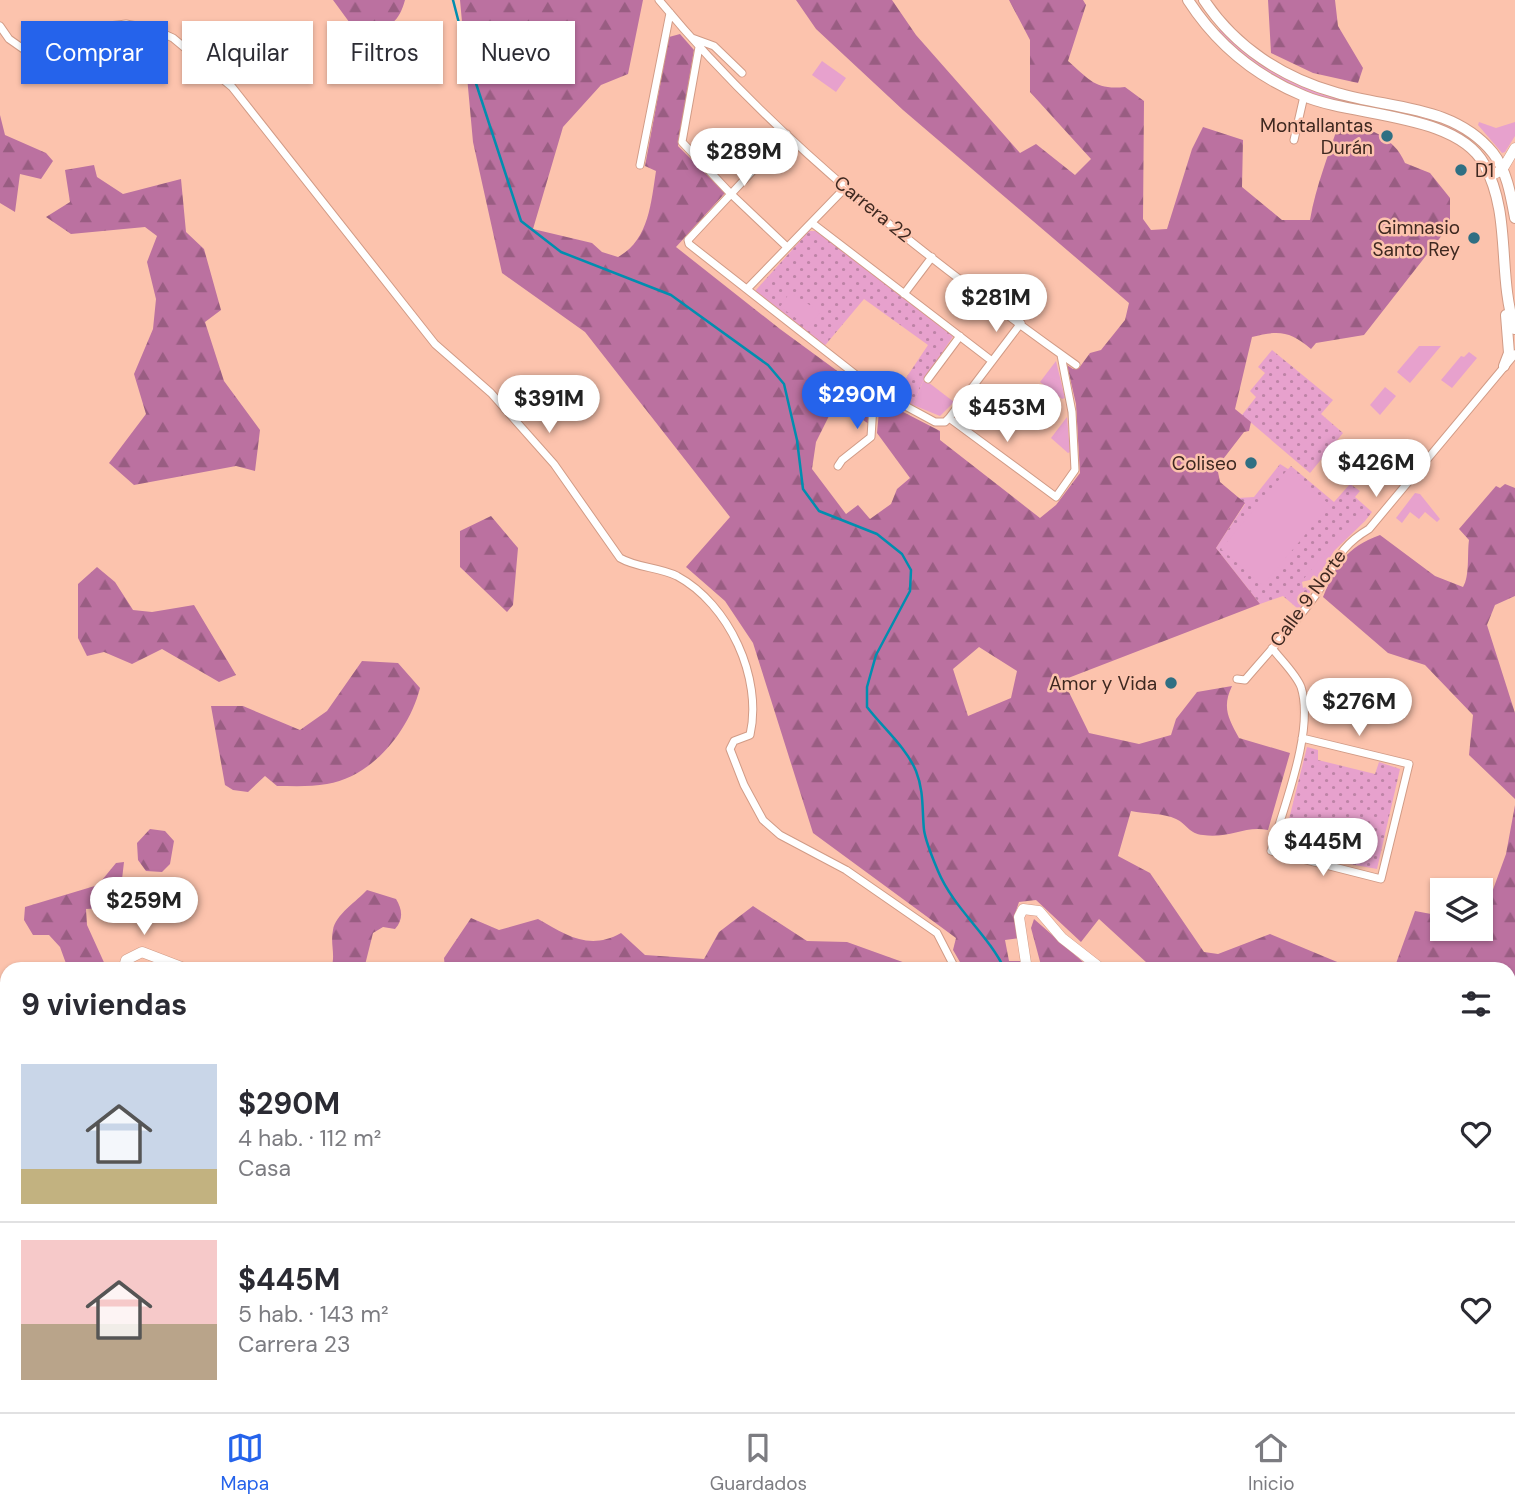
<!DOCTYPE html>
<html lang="es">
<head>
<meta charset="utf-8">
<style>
	body { margin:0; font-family:"DM Sans",sans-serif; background:#f7f7f7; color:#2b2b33; height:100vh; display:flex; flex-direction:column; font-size:26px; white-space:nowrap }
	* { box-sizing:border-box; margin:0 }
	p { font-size:23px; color:#7c7c81 }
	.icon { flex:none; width:38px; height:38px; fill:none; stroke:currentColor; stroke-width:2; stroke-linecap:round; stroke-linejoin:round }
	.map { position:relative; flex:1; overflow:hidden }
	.side { position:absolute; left:0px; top:962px; width:1516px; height:450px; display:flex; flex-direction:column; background:#fff; border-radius:21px 21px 0 0; box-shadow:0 2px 5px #0004 }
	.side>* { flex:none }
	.guide { position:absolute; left:21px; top:21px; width:700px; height:63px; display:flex; gap:14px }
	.buttons { position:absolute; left:1430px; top:878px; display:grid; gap:14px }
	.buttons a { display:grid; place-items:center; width:63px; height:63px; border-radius:0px; background:#fff; box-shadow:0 2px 5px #0004; font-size:35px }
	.price { position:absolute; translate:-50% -60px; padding:0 16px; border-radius:24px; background:#fff; color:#222; font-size:23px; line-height:46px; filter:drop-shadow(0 2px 4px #0008) }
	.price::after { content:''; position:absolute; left:50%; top:42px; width:21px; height:16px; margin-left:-10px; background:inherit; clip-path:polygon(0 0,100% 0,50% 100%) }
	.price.on { background:#2563eb; color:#fff }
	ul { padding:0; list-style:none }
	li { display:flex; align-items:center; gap:21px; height:175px; padding:0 21px }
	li+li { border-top:2px solid #e1e1e2 }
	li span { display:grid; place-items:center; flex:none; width:196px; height:140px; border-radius:0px; color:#555 }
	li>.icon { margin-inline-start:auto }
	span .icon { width:84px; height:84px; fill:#fffc; stroke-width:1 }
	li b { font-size:30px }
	h2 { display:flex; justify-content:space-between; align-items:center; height:84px; padding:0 21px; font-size:30px }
	.tag { padding:0 24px; border-radius:0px; background:#fff; box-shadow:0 2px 5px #0004; font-size:24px; line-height:63px }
	.tag.on { background:#2563eb; color:#fff }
	.tab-bar { display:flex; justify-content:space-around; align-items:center; height:98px; border-top:2px solid #e1e1e2; background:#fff; font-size:19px; color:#7c7c81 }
	.tab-bar a { display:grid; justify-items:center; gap:4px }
	.tab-bar .on { color:#2563eb }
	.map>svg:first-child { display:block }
	.grass { fill:url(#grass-dots) }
	.forest { fill:url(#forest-firs); fill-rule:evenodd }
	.garden { fill:#e7a1cd }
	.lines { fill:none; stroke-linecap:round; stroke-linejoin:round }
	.stream { stroke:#018eaf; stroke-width:2.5 }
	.street-casing { stroke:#d19b86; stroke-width:9 }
	.secondary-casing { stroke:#d19b86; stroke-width:11 }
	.primary-casing { stroke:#d19b86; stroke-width:12 }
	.street { stroke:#fff; stroke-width:7 }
	.secondary { stroke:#fff; stroke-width:10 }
	.primary { stroke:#fff; stroke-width:10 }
	.poi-dot { fill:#2f6f83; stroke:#fcc3ad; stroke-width:2.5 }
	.labels { text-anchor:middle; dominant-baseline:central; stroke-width:5; stroke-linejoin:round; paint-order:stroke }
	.poi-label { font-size:19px; fill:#3e2820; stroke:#fcc3ad; text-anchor:end }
	.street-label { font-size:19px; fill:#3e2820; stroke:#fcc3ad }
</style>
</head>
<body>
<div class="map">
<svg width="1515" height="1412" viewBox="0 0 1515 1412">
	<defs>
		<pattern id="grass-dots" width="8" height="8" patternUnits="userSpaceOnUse" patternTransform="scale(1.75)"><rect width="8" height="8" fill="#e7a1cd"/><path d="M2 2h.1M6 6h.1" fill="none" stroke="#bd83a6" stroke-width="1.8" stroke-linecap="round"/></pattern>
		<pattern id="forest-firs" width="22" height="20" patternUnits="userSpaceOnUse" patternTransform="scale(1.75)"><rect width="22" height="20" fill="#bb71a0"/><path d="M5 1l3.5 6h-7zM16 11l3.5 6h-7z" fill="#995d82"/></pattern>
	</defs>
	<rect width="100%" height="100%" fill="#fcc3ad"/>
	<path class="grass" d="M809 231H816L954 335 923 381 913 405 900 399 896 393 928 345 864 299 822 349 754 300 756 290Z
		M1272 350 1333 400 1321 414 1343 433 1310 473 1242 415 1256 397 1250 391 1265 373 1258 367Z
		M1280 464 1288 469 1291 466 1334 502 1350 484 1360 491 1355 497 1372 512 1365 521 1354 519 1302 582 1303 588 1316 582 1301 607 1297 608 1283 596 1260 604 1216 548 1245 504 1238 498 1254 497Z
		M1307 747 1318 750V760L1375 774 1379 762 1400 769 1377 869 1344 863 1347 851 1324 846 1321 856 1282 847Z"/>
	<path class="forest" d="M333 0H405C399 22 390 27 369 35L355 30Z
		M460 0H643L628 74 601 85 563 127 533 229 592 243 602 252 618 257C649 240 651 203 656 171L645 166 669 37 680 34 694 50 678 146 725 193 676 247 780 329 866 392 869 424 836 402 816 442 812 469 846 514 858 505 870 519 891 504 897 489 910 478 877 433 880 400 940 431V440L1040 518 1056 505 1080 473 1076 404 1067 365 1073 369 1079 368 1090 353 1101 350 1125 320 1129 303 903 110 816 29 796 0H892L916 35 1020 153 1036 144 1075 175 1091 159 1030 92V40L1009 0H1083L1086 5 1068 61C1090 80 1095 90 1125 87L1144 101 1143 219 1151 230 1167 229 1192 149 1203 127 1243 140 1242 187 1282 220H1310C1316 185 1329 154 1340 120 1366 127 1394 136 1405 163L1430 173 1450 198V225L1364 335 1316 343 1311 349C1290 331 1279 330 1252 337L1235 409 1251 422 1249 431 1244 432 1217 467 1220 482 1245 503 1216 548 1260 604 1063 680 1089 733 1139 744 1171 735 1176 719 1197 692 1232 686C1222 707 1228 718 1239 738L1290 753 1268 830C1245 825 1229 839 1203 835 1189 834 1187 824 1176 819 1164 813 1145 814 1131 811L1118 856 1150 873 1204 952 1218 954 1270 934 1342 964 1345 969H1142L1147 963 1099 919 1081 942 1036 900 1019 902 1015 914 1019 938 1005 940 1009 961H1022V969H964L953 950 956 938 813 833 753 643 725 601 686 567 730 517 585 332 502 273 473 142ZM979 647 1017 671 1011 698 968 716 953 669Z
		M1268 0H1335L1338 26 1363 68 1358 83 1313 73 1271 53Z
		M0 115 5 135 46 153 53 161 41 179 20 174 15 212 0 203Z
		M94 165 97 177 123 194 181 179 186 232 204 249 221 310 205 322 224 381 260 430 255 471 236 466 134 485 109 463 146 414 134 374 153 329 156 299 147 262 157 236 145 227 71 234 46 217 70 202 65 170Z
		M1505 484 1515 488V596L1495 605 1487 625 1515 713V799L1469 755 1473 715 1425 665 1388 653 1323 597C1337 564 1345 548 1380 535L1435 576 1463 587C1470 576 1467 554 1469 540L1459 529 1496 486 1500 488Z
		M491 516 518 548 513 605 507 612 460 567V531Z
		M97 567 115 582 133 610 152 612 194 605 236 675 219 682 162 649 132 664 104 652 87 656 78 638V584Z
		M362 661 398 663 420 688C409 731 372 777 327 784 311 787 293 786 277 786L265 776 248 792 233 790 225 785 211 706H243L300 730 327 711Z
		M1515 805V1195L1508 1192V970L1394 969 1415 911 1442 916V929H1480L1481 912 1487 906 1506 854Z
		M150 829 165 831 174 841 170 864 162 872 146 871 138 860 137 843Z
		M124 862 121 888 104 908 86 909 87 925 107 969H68L60 947 49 935H33L24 920 25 907 98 885 116 863Z
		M367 890 396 899C402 909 404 919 395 929L383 927 373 933 364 969H331C336 955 330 944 333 930 335 915 357 901 367 890Z
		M753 906 807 941 847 942 922 969H445L444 958 471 918 499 930 538 919C566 935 589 951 621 933L645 955 704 959 719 932Z
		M1034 919 1091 969H1042L1031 928Z
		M7 1277V1405H134L131 1412H0V1287Z
		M753 1405H808L812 1412H752Z
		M1067 1405H1219L1221 1412H1063Z"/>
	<path class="garden" d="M1221 28C1247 54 1274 77 1310 89 1368 110 1425 108 1479 143L1305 93 1260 69 1217 32Z
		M822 61 846 78 836 92 812 75Z
		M1479 122 1496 128 1515 122V136L1505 152 1502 153 1478 125Z
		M790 292 820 312 809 327 780 307Z
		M1419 346H1441L1410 383 1397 372Z
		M1469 352 1477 358 1452 388 1441 380 1461 356 1464 357Z
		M1056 361 1065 398 1062 399 1040 382Z
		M924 379 954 402 940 416 913 405Z
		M1385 387 1396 396 1380 415 1370 405Z
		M1067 417 1070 452 1068 453 1051 438Z
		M1288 469 1330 505 1263 585 1221 549Z
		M1415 493 1420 494 1440 519 1437 522 1425 512 1419 519 1410 512 1402 523 1396 518Z
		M1354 518 1365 521 1334 551 1318 578 1301 582Z"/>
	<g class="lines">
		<path class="stream" d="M453 0 469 62 521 221 561 252 671 295 768 365 784 384 797 440 803 489 819 511 877 534 902 554 911 570 910 591 876 655 867 687V707C883 728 906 747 916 771 924 791 922 810 924 830 926 843 933 859 938 871 954 909 988 934 1005 970
			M1071 1412 1074 1405"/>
		<defs>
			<path id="street" d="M659 0C777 143 926 258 1076 365
				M0 26 9 39 29 53 40 54 92 28 126 24 153 29 173 38 232 87 435 344 491 393 554 464 620 558C637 568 659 567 677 576 729 604 763 678 750 735L734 741 730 749 744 785 763 820 780 835 846 870 937 933 956 970
				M692 38 714 46 742 73
				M699 47 682 142 730 193 787 247
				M787 134 688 240 689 244 874 389 935 422H945L949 418 1021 323
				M1294 140 1304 96
				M640 165 670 13
				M812 223 992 361
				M747 289 844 189
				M904 294 932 257
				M928 379 960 336
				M949 418 1056 497 1075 470 1072 412 1061 355
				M838 466 842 460 871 437 874 389
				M1272 648C1281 660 1296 674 1301 687 1315 730 1283 808 1271 851L1381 879 1409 764 1302 738
				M1237 679 1245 680C1268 653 1294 625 1315 596 1336 567 1335 549 1369 529L1515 354
				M400 1405V1412"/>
			<path id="secondary" d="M1490 176 1502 170 1515 148
				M123 970 126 960 142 952 189 970
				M1027 970 1019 917 1023 909 1039 911 1062 938 1103 970
				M0 987H7
				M1508 1335 1515 1338
				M1295 1405 1297 1412"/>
			<path id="primary" d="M1188 0C1217 45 1255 76 1304 96 1353 117 1456 113 1484 164 1512 215 1497 275 1515 329
				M1204 0C1235 47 1283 78 1337 93 1391 109 1454 105 1493 153 1507 171 1511 196 1515 218
				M1504 366 1509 353 1506 315"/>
		</defs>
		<use href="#street" class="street-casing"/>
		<use href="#secondary" class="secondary-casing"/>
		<use href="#primary" class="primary-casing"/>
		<use href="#street" class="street"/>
		<use href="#secondary" class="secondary"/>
		<use href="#primary" class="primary"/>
	</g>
	<g class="poi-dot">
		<circle cx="1387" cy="136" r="7"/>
		<circle cx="1461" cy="170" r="7"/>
		<circle cx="1474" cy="238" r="7"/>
		<circle cx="1251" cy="463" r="7"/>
		<circle cx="1171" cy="683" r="7"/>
	</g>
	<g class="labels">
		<g class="poi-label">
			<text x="1373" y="125">Montallantas<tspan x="1373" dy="22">Durán</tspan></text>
			<text x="1475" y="170" text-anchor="start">D1</text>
			<text x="1460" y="227">Gimnasio<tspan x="1460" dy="22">Santo Rey</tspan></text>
			<text x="1237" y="463">Coliseo</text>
			<text x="1157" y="683">Amor y Vida</text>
		</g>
		<g class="street-label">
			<text transform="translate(873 209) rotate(39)">Carrera 22</text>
			<text transform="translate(1308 598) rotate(-54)">Calle 9 Norte</text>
		</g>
	</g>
</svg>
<div class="buttons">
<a><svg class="icon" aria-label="layers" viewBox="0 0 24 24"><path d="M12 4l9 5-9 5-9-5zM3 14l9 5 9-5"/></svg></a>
</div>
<b class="price" style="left:744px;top:188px">$289M</b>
<b class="price" style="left:996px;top:334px">$281M</b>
<b class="price on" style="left:857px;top:431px">$290M</b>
<b class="price" style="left:549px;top:435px">$391M</b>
<b class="price" style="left:1007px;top:444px">$453M</b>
<b class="price" style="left:1376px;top:499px">$426M</b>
<b class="price" style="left:1359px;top:738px">$276M</b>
<b class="price" style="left:1323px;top:878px">$445M</b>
<b class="price" style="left:144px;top:937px">$259M</b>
<div class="guide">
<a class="tag on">Comprar</a>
<a class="tag">Alquilar</a>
<a class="tag">Filtros</a>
<a class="tag">Nuevo</a>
</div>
<section class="side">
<h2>9 viviendas<svg class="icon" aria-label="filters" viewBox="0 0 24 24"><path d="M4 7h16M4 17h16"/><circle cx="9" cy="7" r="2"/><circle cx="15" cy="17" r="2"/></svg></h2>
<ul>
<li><span style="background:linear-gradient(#c9d6e8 75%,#c2b280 0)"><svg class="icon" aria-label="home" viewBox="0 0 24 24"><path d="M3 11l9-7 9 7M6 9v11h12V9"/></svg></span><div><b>$290M</b><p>4 hab. · 112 m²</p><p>Casa</p></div><svg class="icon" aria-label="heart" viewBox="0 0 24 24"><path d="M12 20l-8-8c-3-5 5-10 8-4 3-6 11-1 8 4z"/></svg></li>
<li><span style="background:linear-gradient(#f6c9c9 60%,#b9a48a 0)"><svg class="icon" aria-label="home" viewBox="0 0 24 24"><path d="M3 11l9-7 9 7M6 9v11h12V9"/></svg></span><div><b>$445M</b><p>5 hab. · 143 m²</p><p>Carrera 23</p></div><svg class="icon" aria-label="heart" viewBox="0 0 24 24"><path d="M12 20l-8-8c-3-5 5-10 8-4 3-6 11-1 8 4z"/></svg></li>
</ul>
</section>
</div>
<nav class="tab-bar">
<a class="on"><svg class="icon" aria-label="map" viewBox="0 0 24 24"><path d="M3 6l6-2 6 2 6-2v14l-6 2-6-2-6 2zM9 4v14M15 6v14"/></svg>Mapa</a>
<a><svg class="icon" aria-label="saved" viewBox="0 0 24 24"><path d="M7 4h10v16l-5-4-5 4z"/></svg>Guardados</a>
<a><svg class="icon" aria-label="home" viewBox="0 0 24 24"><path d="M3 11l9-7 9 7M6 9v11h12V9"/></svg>Inicio</a>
</nav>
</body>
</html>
